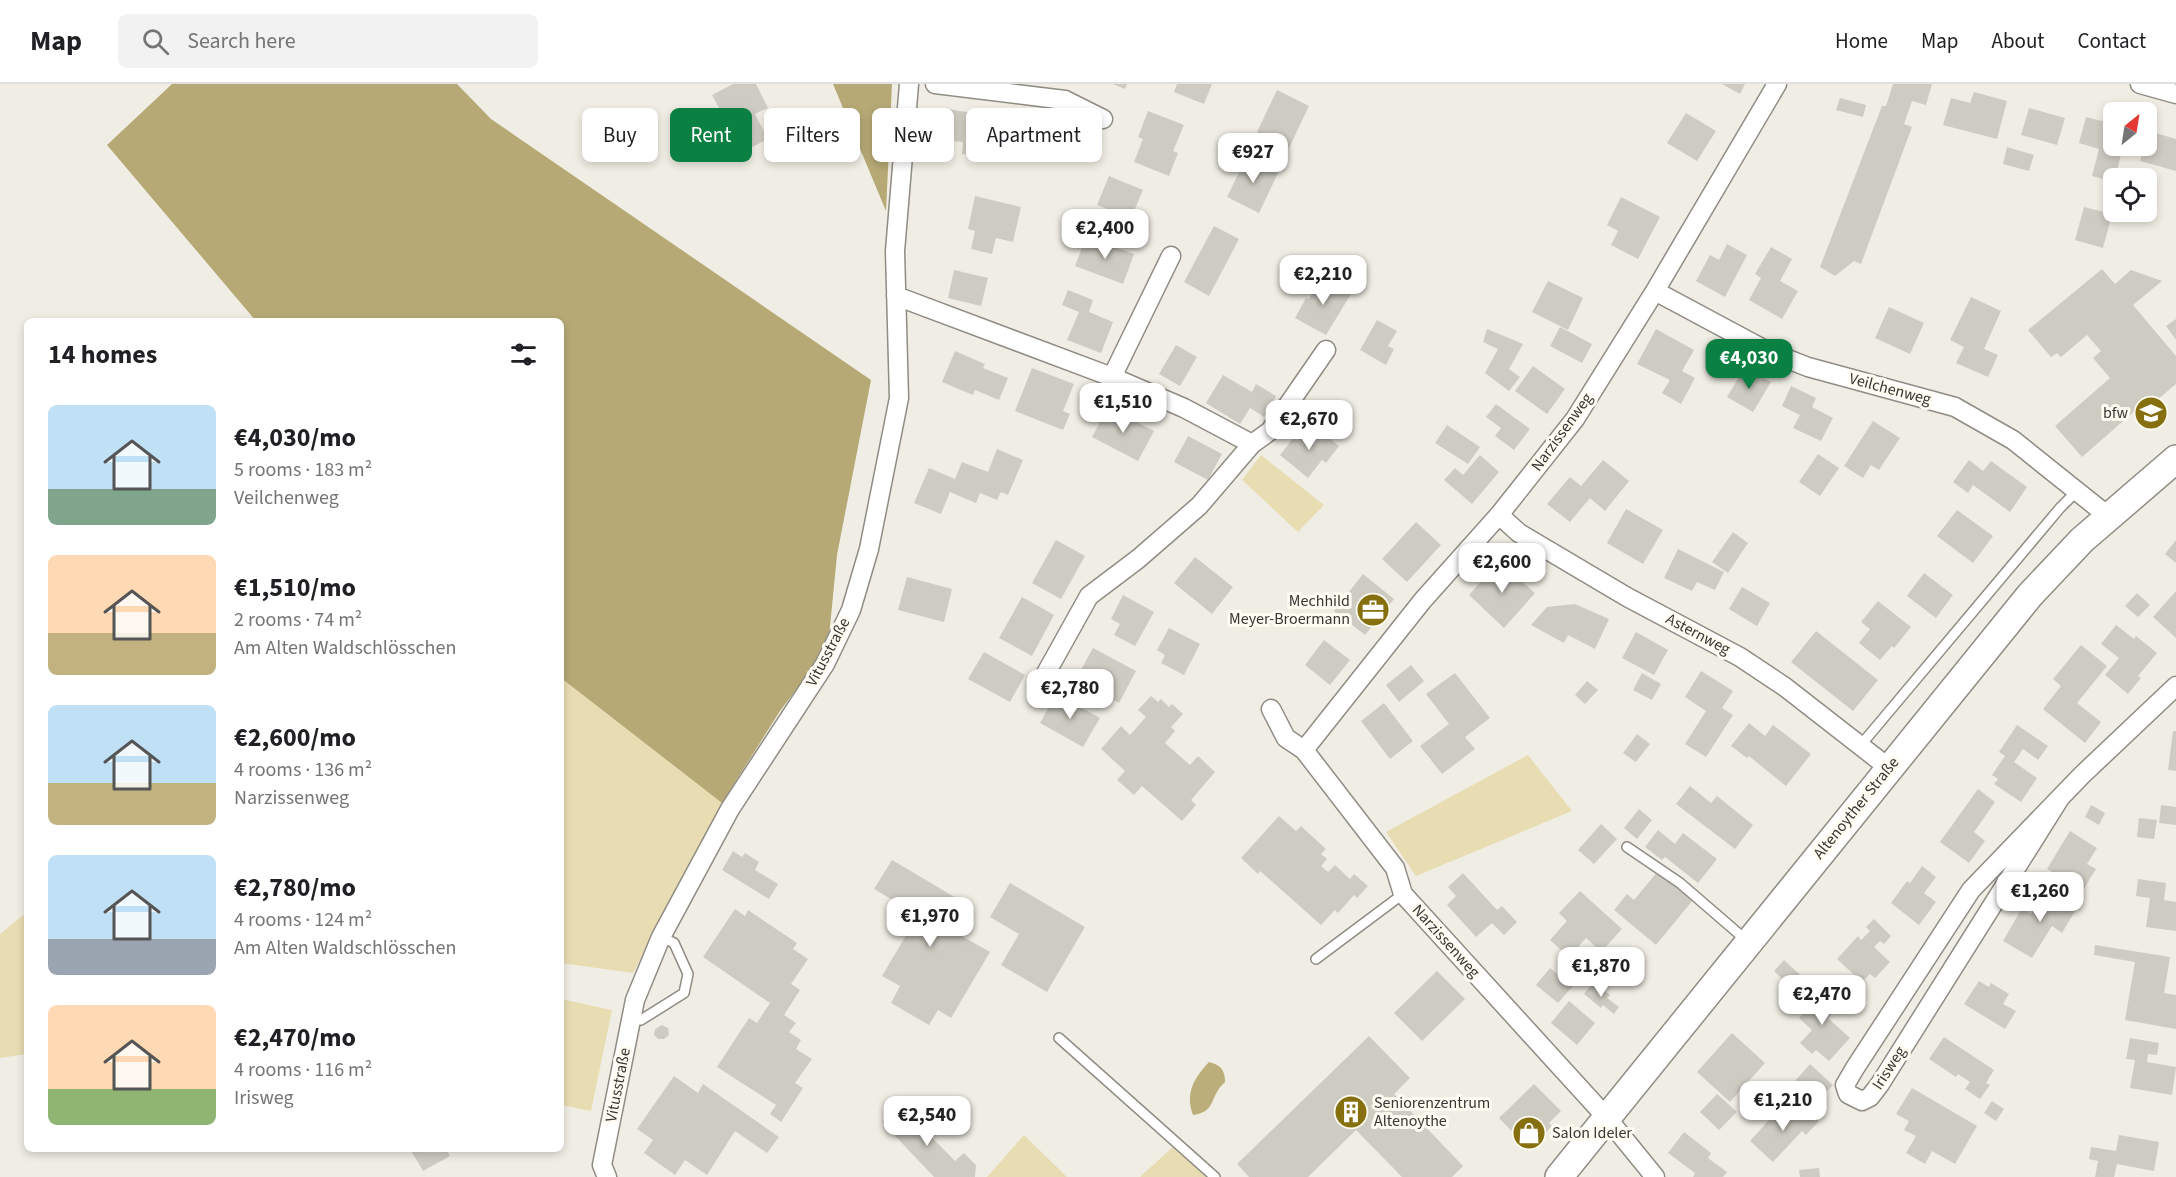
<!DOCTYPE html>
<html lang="en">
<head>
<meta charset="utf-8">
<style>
	body { margin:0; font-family:"Source Sans 3",sans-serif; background:#f2f2f2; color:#202124; height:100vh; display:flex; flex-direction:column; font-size:22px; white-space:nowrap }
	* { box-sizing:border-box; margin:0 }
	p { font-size:20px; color:#757577 }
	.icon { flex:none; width:33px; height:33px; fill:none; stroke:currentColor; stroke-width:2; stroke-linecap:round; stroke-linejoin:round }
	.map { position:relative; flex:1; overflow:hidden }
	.panel { position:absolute; left:24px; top:234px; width:540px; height:834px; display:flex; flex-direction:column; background:#fff; border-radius:9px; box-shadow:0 3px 9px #0003 }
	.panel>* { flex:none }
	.banner { position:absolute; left:582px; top:24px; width:570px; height:54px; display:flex; gap:12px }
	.needle { width:39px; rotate:30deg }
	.tools { position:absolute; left:2103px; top:18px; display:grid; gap:12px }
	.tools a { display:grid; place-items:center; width:54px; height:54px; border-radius:9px; background:#fff; box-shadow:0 3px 9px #0003; font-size:30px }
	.price { position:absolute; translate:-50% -51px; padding:0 14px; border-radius:12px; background:#fff; color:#222; font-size:20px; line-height:39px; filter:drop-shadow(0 2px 3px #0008) }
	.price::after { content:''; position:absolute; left:50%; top:36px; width:18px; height:14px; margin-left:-9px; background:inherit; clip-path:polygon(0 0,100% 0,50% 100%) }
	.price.on { background:#0b8043; color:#fff }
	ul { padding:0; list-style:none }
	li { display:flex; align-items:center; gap:18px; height:150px; padding:0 24px }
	li span { display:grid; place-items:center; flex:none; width:168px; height:120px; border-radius:9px; color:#555 }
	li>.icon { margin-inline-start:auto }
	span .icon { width:72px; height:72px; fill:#fffc; stroke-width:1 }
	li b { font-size:26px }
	h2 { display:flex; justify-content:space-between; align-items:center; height:72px; padding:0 24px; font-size:26px }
	.tag { padding:0 21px; border-radius:9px; background:#fff; box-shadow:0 3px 9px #0003; font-size:21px; line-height:54px }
	.tag.on { background:#0b8043; color:#fff }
	header { display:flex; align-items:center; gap:36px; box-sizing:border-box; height:84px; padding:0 30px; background:#fff; border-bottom:2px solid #e0e0e0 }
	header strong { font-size:28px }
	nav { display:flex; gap:33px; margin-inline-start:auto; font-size:21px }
	.search { width:420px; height:54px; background:#f2f2f2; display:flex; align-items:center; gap:15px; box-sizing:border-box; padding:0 21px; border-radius:9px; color:#757577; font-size:22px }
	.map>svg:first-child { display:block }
	.green { fill:#e8ddb2 }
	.forest { fill:#b6a975 }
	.water { fill:#bbae7a }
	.building { fill:#ceccc2 }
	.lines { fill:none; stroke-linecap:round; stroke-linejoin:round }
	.lane-casing { stroke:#8f8c83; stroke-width:12 }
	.street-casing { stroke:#8f8c83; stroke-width:21 }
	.secondary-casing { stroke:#8f8c83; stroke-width:30 }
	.lane { stroke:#fff; stroke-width:9 }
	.street { stroke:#fff; stroke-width:18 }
	.secondary { stroke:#fff; stroke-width:27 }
	.labels { text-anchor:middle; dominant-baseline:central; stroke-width:6; stroke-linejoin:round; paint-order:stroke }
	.street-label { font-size:16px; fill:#383734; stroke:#fefbf1 }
	.poi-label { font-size:16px; fill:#383734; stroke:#fefbf1; text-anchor:end }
</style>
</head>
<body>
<header>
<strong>Map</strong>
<div class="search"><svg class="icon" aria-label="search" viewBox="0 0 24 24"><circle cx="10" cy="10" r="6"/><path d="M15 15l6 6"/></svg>Search here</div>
<nav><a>Home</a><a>Map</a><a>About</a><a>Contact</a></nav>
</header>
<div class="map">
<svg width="2176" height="1093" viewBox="0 0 2176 1093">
	<rect width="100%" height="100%" fill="#f0eee4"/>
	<path class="green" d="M1261 371 1324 421 1298 448 1242 396Z
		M561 594 722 719 633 889 561 879Z
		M1528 671 1572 727 1416 792 1386 748Z
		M27 828V970L0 974V850Z
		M561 915 612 926 591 1027 561 1021Z
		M1024 1051 1067 1093H987Z
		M1174 1062 1206 1093H1140Z"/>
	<path class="forest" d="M172 0H457L491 35 871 296 837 471 828 563 780 627 722 719 561 594V237H256L107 61Z
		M833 0H892L886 127Z"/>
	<path class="water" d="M1209 978C1221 981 1225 986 1225 998 1209 1012 1217 1028 1193 1031 1185 1009 1194 994 1209 978Z"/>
	<path class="building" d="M733 0H756L768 24 755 30 768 55 746 66 733 42 730 44 712 11Z
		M1113 0H1127L1125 5Z
		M1177 0H1212L1204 20 1174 8Z
		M1722 0H1745L1740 10Z
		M1893 0H1932L1926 21 1912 17 1904 40 1912 43 1861 180 1854 177 1835 192 1820 183 1882 22H1886Z
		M1277 6 1309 22 1289 64 1257 48Z
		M1974 8 2007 17 1997 55 1943 41 1951 14 1970 19Z
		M1840 14 1866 21 1863 33 1836 26Z
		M2029 24 2065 34 2057 61 2021 51Z
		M947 25 992 32 986 73 962 70 963 58 942 56Z
		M1148 27 1184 41 1173 67 1178 69 1169 92 1134 78 1143 55 1138 53Z
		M1686 29 1716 47 1697 77 1667 59Z
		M2086 33 2114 40V62H2118L2116 69 2121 71 2114 98 2092 92 2099 65 2079 59Z
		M2149 47 2176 55V87L2140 77 2145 62H2146Z
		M2007 63 2034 71 2029 87 2003 80Z
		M1247 72 1279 87 1259 129 1227 113Z
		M1109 92 1143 106 1131 134 1097 121Z
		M975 112 1021 123 1013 158 996 154 992 170 971 165 975 147 968 145Z
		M1621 113 1660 133 1638 175 1611 161 1618 147 1607 141Z
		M2084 123 2112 130 2103 164 2075 156Z
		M1214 142 1239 155 1209 212 1184 198Z
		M1086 153 1134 170 1123 200 1075 182Z
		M1727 160 1747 171 1725 213 1696 197 1710 171 1719 176Z
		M1771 163 1792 175 1780 197 1798 207 1782 235 1749 216 1761 194 1755 190Z
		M2102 185 2115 200 2131 186 2162 197 2133 221 2176 272V300L2157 316 2153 311 2082 373 2055 342 2110 294 2093 274 2101 267 2087 251 2061 273 2057 269 2051 273 2028 246Z
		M954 186 988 194 981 222 948 214Z
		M1321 193 1351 210 1326 251 1295 234 1306 214 1309 215Z
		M1548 197 1583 214 1568 246 1532 228Z
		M1068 206 1093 216 1089 228 1113 238 1101 269 1067 256 1079 228 1062 221Z
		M1971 213 2001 227 1984 265 1998 271 1988 293 1956 279 1964 263 1950 256Z
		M1889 223 1924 239 1910 270 1875 254Z
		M2176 235V256L2166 242Z
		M1377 236 1397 247 1388 262 1394 265 1386 281 1360 266Z
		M1560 243 1592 260 1582 279 1550 262Z
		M1487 245 1523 260 1509 285 1520 293 1509 307 1485 289 1498 265 1483 258Z
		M1656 245 1694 266 1682 287 1695 294 1681 320 1662 309 1670 296 1637 280Z
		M1176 261 1197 273 1180 302 1159 290Z
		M955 267 985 280 983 284 1008 294 999 316 975 306 973 311 942 298Z
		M1533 282 1565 305 1547 330 1515 307Z
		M1745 283 1771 298 1753 328 1727 313Z
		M1032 284 1074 300 1063 327 1070 330 1063 346 1015 327Z
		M1223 291 1252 308 1256 300 1276 312 1264 333 1250 324 1240 340 1206 319Z
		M1791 302 1816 314 1812 323 1833 334 1821 357 1793 344 1800 331 1782 322Z
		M1496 320 1530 345 1514 366 1495 352 1501 344 1486 333Z
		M1108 323 1154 347 1138 377 1092 353Z
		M1873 337 1900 354 1879 386 1871 381 1863 394 1844 382Z
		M1311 340 1339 362 1326 379 1322 376 1308 394 1280 371 1294 353 1297 356Z
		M1447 341 1480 363 1468 380 1435 359Z
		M1188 352 1222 370 1208 396 1174 378Z
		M997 365 1023 376 1008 411 1001 408 997 416 980 409 976 419 950 408 941 430 914 419 929 384 955 395 962 378 988 388Z
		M1818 370 1839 384 1820 412 1799 398Z
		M1480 371 1499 388 1472 420 1444 396 1455 384 1463 391Z
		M1603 376 1629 397 1605 427 1590 414 1570 438 1547 420 1570 393 1581 402Z
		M1969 376 1983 387 1991 377 2027 403 2010 428 1973 401 1968 409 1953 398Z
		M1626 425 1663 446 1643 480 1607 459Z
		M1957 426 1993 452 1973 479 1937 452Z
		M1416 438 1441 461 1407 498 1382 475Z
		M1733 448 1748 459 1728 489 1712 478Z
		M1056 456 1085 472 1061 515 1032 499Z
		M2176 456V479L2165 470Z
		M1678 465 1724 488 1715 506 1697 498 1692 507 1664 494Z
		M1195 473 1233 503 1212 530 1174 499Z
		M1499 477 1535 509 1504 544 1469 511Z
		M1924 489 1953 511 1936 534 1907 512Z
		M1363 490 1394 515 1365 551 1334 527Z
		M907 493 952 505 944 538 898 526Z
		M1742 503 1770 519 1757 542 1729 525Z
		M2176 507V554L2153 533Z
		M2137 509 2150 521 2138 533 2125 522Z
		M1123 511 1154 528 1135 562 1114 551 1120 540 1111 535Z
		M1022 513 1054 531 1032 572 999 554Z
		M1878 517 1911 543 1894 564 1892 562 1880 576 1859 559 1870 545 1861 538Z
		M1575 520 1609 535 1595 565 1568 551 1564 559 1531 541 1547 523Z
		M2116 541 2134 555 2136 552 2157 569 2138 592 2141 594 2128 610 2105 591 2119 574 2101 560Z
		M1169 544 1200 560 1184 591 1161 579 1165 571 1157 566Z
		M1816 547 1878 596 1853 627 1791 578Z
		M1636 548 1668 566 1654 591 1622 574Z
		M1324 556 1350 576 1330 601 1305 581Z
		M2081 561 2107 582 2077 619 2101 638 2085 659 2043 625 2061 602 2053 595Z
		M1093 564 1136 587 1119 619 1076 595Z
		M984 568 1025 591 1010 618 968 595Z
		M1411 581 1424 597 1399 618 1386 601Z
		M1701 587 1733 607 1722 624 1733 631 1706 673 1685 660 1706 627 1685 613Z
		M1455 589 1490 634 1465 653 1475 665 1442 690 1420 662 1449 640 1426 610Z
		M1642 589 1661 600 1652 616 1633 606Z
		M1587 597 1598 606 1585 620 1575 611Z
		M1056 610 1100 634 1083 663 1040 639Z
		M1151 612 1158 618 1161 615 1169 623 1172 620 1183 630 1171 643 1175 647 1165 659 1190 681 1198 672 1215 688 1191 716 1196 721 1182 737 1142 702 1134 711 1117 696 1125 687 1101 665 1121 642 1130 651 1146 633 1138 626Z
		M1384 619 1413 657 1390 675 1361 637Z
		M1749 639 1765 652 1773 641 1811 670 1786 702 1749 672 1747 674 1731 662Z
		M2017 641 2048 662 2038 676 2023 665 2014 678 2037 694 2021 718 1994 700 1998 695 1992 691 2005 672 1999 668Z
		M2173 647H2176V687L2168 686Z
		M1637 650 1650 660 1636 678 1623 669Z
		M1690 702 1711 719 1717 712 1753 741 1735 765 1676 720Z
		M1978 705 1995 718 1974 748 1985 757 1969 779 1940 758Z
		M2091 721 2105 729 2099 741 2085 733Z
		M2161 721 2176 723V741L2159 739Z
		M1639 725 1652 736 1637 755 1624 744Z
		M1279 732 1296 747 1301 742 1326 765 1321 770 1327 775 1321 782 1328 788 1335 781 1350 795 1354 790 1368 802 1357 814 1354 811 1338 829 1335 826 1321 841 1260 787 1258 790 1241 774Z
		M2139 734 2157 736 2154 755 2137 753Z
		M1601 740 1617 755 1594 780 1578 766Z
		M1658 746 1675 760 1683 749 1717 775 1698 799 1665 773 1662 776 1645 763Z
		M2070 747 2097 764 2087 780 2096 785 2083 806 2047 785Z
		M733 767 742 773 745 769 759 778 755 786 778 800 769 815 722 786Z
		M892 776 968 821 953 847 990 868 951 934 938 926 929 941 891 919 900 902 882 892 918 831 874 805Z
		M1922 782 1936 793 1924 809 1936 818 1919 841 1891 819 1907 797 1910 799Z
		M1658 787 1693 816 1656 861 1614 826 1627 810 1634 816Z
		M1463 789 1497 826 1502 822 1517 838 1504 851 1492 839 1476 853 1447 821 1456 812 1448 803Z
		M2138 795 2166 799 2164 816 2176 818V847L2146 843 2150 814 2136 812Z
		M1010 799 1085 843 1047 908 1001 881 1019 850 990 833Z
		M2047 804 2078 822 2062 849 2052 842 2032 874 2003 857 2022 824 2031 830Z
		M1580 807 1622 845 1601 868 1586 854 1569 873 1550 856 1567 837 1559 829Z
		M735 825 745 832 748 826 797 859 793 865 808 875 791 900 800 906 784 931 796 939 789 948 801 956 796 965 812 975 795 999 803 1004 781 1038 770 1030 776 1021 717 983 749 934 757 939 770 919 703 873Z
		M1874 835 1891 852 1884 860 1880 857 1874 863 1890 878 1875 894 1870 890 1862 898 1837 875 1858 852 1861 856 1870 847 1866 843Z
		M2095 861 2170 873 2164 909 2176 911V945L2125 936 2135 878 2094 871Z
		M1784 876 1807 897 1797 909 1774 887Z
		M1550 884 1573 902 1558 919 1536 901Z
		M1437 887 1465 915 1422 957 1394 929Z
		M1979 897 1989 903 1991 899 2009 910 2003 920 2016 927 2005 945 1964 920Z
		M1593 898 1610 911 1607 914 1619 923 1614 930 1603 921 1601 924 1584 910Z
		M1816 903 1838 923 1828 934 1850 954 1829 977 1816 966 1812 970 1800 959 1812 946 1799 934 1806 926 1800 921Z
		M1569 917 1595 939 1577 961 1551 939Z
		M662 941 668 944 669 951 664 955H658L654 951 655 945Z
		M1732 949 1765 979 1730 1018 1697 988Z
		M1369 952 1410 994 1394 1010 1463 1082 1452 1093H1402L1356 1046 1308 1093H1249L1237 1080Z
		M1944 953 1994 986 1986 999 1990 1001 1980 1015 1965 1005 1970 998 1958 990 1956 993 1929 975Z
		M2130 954 2159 959 2157 971 2148 970 2147 978 2176 983 2172 1011 2130 1004 2135 976 2126 975Z
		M1810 980 1833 1001 1818 1018 1795 997Z
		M674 992 698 1009 703 1000 779 1053 767 1069 735 1047 707 1091 685 1076 675 1091 644 1069 653 1056 637 1045Z
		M1534 1000 1561 1027 1549 1039 1552 1042 1539 1055 1536 1052 1526 1062 1499 1034Z
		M1912 1004 1977 1042 1955 1080 1932 1067 1925 1080 1906 1069 1916 1052 1904 1046 1909 1037 1896 1030Z
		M1717 1010 1737 1028 1719 1046 1700 1028Z
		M1992 1017 2004 1025 1996 1037 1984 1029Z
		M899 1020 955 1077 964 1069 976 1081 975 1093H934L882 1038Z
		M1801 1021 1819 1037 1806 1051 1802 1047 1773 1078 1750 1057 1778 1026 1788 1035Z
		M1684 1048 1711 1069 1708 1074 1727 1088 1723 1093H1693L1695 1089 1668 1069Z
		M2119 1051 2159 1058 2154 1087 2117 1080 2114 1093H2095L2098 1077 2089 1075 2091 1063 2116 1067Z
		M410 1065H446L450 1072 423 1087Z
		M1819 1084 1820 1093H1800L1799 1086Z"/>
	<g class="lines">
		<defs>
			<path id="lane" d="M1860 662 2060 424 2077 407
				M1627 763 1680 799 1746 856
				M1316 875 1403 810
				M630 937 641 936 684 909 688 890 674 859 661 853
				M1059 954 1215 1093"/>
			<path id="street" d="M935 0 1065 16 1103 35
				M2140 0 2176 10
				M1655 207 1767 267 1808 283 1955 323 2013 356 2108 432
				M896 212 1112 293 1184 324 1252 360 1199 422 1138 475 1089 512 1045 591
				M1112 293 1171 172
				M1252 360 1270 347 1326 266
				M1499 431 1519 449 1627 513 1740 573 1785 603 1889 684
				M1271 625 1286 654 1304 666 1395 784 1403 810 1607 1034 1655 1093
				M1304 666 1423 516 1499 431 1575 335 1655 207 1777 0
				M2060 714 1880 1000 1870 1013 1862 1017 1848 1010 1845 1001 1855 984 1971 806 2082 691 2176 602
				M607 1093 602 1081 635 916 661 853 730 725 825 580 851 526 869 465 899 314 895 167 909 0"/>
			<path id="secondary" d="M1559 1093 2030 511 2082 456 2176 375"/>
		</defs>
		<use href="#lane" class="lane-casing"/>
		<use href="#street" class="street-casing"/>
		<use href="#secondary" class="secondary-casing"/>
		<use href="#lane" class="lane"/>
		<use href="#street" class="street"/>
		<use href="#secondary" class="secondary"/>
	</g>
	<defs>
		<symbol id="school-disc" viewBox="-11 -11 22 22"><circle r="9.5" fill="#856f0f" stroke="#fefbf1"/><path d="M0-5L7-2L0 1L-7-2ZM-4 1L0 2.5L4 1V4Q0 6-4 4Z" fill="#fff"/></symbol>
		<symbol id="office-disc" viewBox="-11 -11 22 22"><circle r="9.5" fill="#856f0f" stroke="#fefbf1"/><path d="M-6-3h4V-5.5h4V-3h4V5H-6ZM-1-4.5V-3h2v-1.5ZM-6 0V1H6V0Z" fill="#fff"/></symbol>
		<symbol id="building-disc" viewBox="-11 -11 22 22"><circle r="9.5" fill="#856f0f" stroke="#fefbf1"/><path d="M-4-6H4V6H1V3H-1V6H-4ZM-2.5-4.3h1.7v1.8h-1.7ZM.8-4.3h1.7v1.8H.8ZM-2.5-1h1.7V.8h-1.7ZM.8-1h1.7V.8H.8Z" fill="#fff"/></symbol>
		<symbol id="shop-disc" viewBox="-11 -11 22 22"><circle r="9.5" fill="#856f0f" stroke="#fefbf1"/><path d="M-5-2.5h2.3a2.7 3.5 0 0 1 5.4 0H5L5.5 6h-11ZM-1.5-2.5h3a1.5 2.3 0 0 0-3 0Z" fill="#fff"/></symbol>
	</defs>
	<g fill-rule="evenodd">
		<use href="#school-disc" x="2132" y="310" width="38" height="38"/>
		<use href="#office-disc" x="1354" y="507" width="38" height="38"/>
		<use href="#building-disc" x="1332" y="1009" width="38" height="38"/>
		<use href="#shop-disc" x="1510" y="1030" width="38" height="38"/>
	</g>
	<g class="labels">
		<g class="street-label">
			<text transform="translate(1890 305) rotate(15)">Veilchenweg</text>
			<text transform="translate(1562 348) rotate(-54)">Narzissenweg</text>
			<text transform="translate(1698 550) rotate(28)">Asternweg</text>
			<text transform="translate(828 568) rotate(-62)">Vitusstraße</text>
			<text transform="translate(1856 724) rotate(-51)">Altenoyther Straße</text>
			<text transform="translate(1446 857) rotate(48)">Narzissenweg</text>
			<text transform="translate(1889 984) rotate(-57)">Irisweg</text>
			<text transform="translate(618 1001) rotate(-79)">Vitusstraße</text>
		</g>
		<g class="poi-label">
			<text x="2128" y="329">bfw</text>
			<text x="1350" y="517">Mechhild<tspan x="1350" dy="18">Meyer-Broermann</tspan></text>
			<text x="1374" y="1019" text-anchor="start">Seniorenzentrum<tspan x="1374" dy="18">Altenoythe</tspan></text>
			<text x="1552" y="1049" text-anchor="start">Salon Ideler</text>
		</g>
	</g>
</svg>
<div class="tools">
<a><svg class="needle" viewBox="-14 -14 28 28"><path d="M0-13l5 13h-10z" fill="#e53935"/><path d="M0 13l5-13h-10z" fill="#757577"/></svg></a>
<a><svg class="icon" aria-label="locate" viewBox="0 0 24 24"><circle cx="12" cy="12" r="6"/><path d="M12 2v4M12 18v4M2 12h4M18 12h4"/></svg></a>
</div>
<b class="price" style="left:1253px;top:100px">€927</b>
<b class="price" style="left:1105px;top:176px">€2,400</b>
<b class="price" style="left:1323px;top:222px">€2,210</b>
<b class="price on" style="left:1749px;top:306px">€4,030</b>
<b class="price" style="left:1123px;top:350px">€1,510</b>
<b class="price" style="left:1309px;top:367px">€2,670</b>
<b class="price" style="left:1502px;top:510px">€2,600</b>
<b class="price" style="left:1070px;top:636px">€2,780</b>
<b class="price" style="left:2040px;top:839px">€1,260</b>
<b class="price" style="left:930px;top:864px">€1,970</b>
<b class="price" style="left:1601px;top:914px">€1,870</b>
<b class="price" style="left:1822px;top:942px">€2,470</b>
<b class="price" style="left:1783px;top:1048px">€1,210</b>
<b class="price" style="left:927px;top:1063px">€2,540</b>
<div class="banner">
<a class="tag">Buy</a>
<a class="tag on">Rent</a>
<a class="tag">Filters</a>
<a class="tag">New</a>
<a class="tag">Apartment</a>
</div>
<section class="panel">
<h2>14 homes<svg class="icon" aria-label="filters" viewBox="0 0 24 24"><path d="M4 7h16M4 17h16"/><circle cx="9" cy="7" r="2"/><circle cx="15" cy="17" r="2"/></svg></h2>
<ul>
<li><span style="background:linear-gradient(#bfe0f5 70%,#7fa58c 0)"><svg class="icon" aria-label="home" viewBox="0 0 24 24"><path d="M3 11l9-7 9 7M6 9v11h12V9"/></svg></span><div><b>€4,030/mo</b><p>5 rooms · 183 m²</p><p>Veilchenweg</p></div></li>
<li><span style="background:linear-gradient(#ffd9b3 65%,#c2b280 0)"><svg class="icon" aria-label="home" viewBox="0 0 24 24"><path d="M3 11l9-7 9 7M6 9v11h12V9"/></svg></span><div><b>€1,510/mo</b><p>2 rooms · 74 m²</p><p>Am Alten Waldschlösschen</p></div></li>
<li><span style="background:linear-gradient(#bfe0f5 65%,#c2b280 0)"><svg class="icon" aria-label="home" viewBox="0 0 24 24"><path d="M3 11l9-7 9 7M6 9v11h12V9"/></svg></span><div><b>€2,600/mo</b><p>4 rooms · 136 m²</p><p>Narzissenweg</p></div></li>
<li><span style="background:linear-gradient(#bfe0f5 70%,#9aa5b1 0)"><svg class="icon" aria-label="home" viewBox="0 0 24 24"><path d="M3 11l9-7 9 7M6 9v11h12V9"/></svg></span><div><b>€2,780/mo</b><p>4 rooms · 124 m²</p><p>Am Alten Waldschlösschen</p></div></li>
<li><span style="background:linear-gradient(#ffd9b3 70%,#8fb573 0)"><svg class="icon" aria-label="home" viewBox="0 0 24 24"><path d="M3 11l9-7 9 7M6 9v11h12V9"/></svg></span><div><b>€2,470/mo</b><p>4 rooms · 116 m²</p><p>Irisweg</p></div></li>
</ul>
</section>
</div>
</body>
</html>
